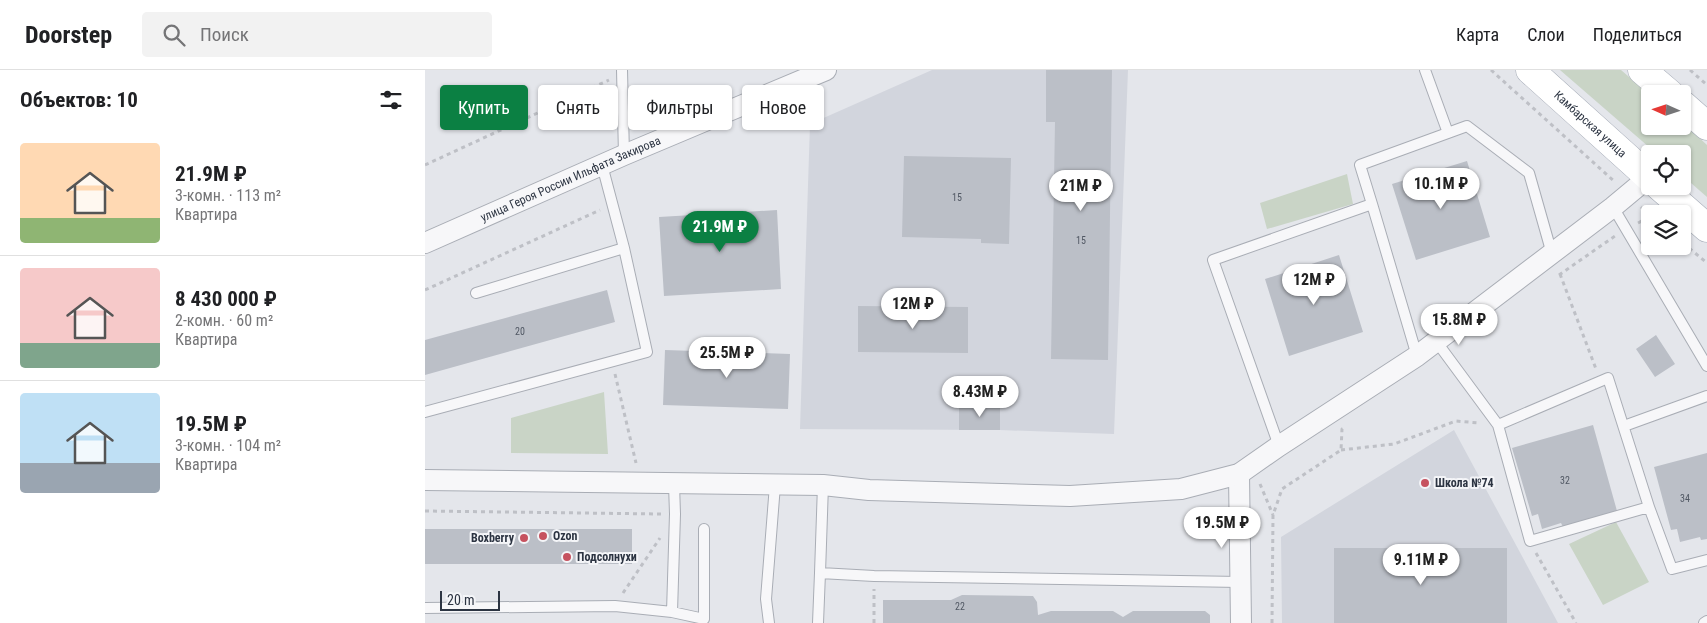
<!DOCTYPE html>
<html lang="ru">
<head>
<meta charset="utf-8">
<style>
	body { margin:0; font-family:"Roboto Condensed",sans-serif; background:#f2f2f2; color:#202124; height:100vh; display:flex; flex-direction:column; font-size:19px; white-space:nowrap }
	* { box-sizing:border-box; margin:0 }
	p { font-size:16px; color:#757577 }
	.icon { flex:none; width:28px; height:28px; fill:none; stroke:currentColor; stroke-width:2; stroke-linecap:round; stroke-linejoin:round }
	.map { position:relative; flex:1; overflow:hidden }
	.side { display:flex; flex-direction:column; background:#fff; width:425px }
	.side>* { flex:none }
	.guide { position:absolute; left:15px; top:15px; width:475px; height:45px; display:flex; gap:10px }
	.needle { width:32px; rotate:273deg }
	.controls { position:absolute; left:1216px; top:15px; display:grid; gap:10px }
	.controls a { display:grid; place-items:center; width:50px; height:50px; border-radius:5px; background:#fff; box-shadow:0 1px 4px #0004; font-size:25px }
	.scale { position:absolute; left:15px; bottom:12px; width:60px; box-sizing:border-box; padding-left:5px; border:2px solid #2c3442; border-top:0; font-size:14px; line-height:18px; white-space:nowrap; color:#2c3442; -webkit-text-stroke:4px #f4f5f8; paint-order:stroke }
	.price { position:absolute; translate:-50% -42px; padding:0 11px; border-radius:18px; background:#fff; color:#222; font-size:16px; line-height:32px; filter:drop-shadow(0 1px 2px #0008) }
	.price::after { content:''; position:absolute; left:50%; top:30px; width:15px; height:11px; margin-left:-8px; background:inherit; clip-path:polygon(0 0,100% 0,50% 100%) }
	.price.on { background:#0b8043; color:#fff }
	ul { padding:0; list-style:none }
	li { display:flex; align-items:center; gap:15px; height:125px; padding:0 20px }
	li+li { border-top:1px solid #e0e0e0 }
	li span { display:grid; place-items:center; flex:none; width:140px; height:100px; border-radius:5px; color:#555 }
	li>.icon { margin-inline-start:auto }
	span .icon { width:60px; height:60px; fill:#fffc; stroke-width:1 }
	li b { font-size:21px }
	h2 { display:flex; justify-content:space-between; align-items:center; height:60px; padding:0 20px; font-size:21px }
	.tag { padding:0 18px; border-radius:5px; background:#fff; box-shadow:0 1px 4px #0004; font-size:18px; line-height:45px }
	.tag.on { background:#0b8043; color:#fff }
	header { display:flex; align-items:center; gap:30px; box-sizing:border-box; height:70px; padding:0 25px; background:#fff; border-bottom:1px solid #e0e0e0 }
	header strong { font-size:24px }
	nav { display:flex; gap:28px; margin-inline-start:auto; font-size:18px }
	.search { width:350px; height:45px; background:#f2f2f2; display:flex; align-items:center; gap:12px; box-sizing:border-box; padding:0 18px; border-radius:5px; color:#757577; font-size:19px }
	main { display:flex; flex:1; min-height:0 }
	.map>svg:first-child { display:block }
	.built { fill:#d2d5dd }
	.green { fill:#c9d4c6 }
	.building { fill:#bbbfc7 }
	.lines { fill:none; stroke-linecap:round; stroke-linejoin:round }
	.service-casing { stroke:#a9adb5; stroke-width:12 }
	.minor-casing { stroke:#a9adb5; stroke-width:22 }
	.primary-casing { stroke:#a4aab6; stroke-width:29 }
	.path { stroke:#bec0c6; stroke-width:3; stroke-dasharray:4 4; stroke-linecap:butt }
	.service { stroke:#f7f7f9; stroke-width:10 }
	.minor { stroke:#f7f7f9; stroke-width:20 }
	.primary { stroke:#fff; stroke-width:28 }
	.poi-dot { fill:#c6525f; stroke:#f4f5f8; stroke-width:2 }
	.labels { text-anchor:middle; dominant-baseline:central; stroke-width:4; stroke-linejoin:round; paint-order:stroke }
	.number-label { font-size:10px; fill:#505763 }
	.street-label { font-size:12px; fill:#2c3442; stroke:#f4f5f8 }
	.poi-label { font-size:12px; font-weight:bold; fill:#2c3442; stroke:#f4f5f8; text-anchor:start }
</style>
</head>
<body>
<header>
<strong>Doorstep</strong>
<div class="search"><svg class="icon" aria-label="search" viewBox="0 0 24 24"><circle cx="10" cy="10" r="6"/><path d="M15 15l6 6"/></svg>Поиск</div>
<nav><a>Карта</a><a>Слои</a><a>Поделиться</a></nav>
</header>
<main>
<section class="side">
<h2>Объектов: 10<svg class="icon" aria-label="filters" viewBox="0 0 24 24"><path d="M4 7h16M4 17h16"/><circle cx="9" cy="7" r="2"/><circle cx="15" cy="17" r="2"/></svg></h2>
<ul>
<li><span style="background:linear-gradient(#ffd9b3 75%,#8fb573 0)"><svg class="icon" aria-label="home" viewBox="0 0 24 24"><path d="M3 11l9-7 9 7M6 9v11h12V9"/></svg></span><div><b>21.9M ₽</b><p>3-комн. · 113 m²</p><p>Квартира</p></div></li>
<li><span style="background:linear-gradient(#f6c9c9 75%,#7fa58c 0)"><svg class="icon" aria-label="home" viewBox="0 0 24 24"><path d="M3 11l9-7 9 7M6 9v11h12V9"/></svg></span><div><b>8 430 000 ₽</b><p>2-комн. · 60 m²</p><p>Квартира</p></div></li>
<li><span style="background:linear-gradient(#bfe0f5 70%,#9aa5b1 0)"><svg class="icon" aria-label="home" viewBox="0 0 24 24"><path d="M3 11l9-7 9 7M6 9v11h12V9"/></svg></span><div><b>19.5M ₽</b><p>3-комн. · 104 m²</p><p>Квартира</p></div></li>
</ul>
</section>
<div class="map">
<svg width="1282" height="553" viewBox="0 0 1282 553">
	<rect width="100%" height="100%" fill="#e4e6eb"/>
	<path class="built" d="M507 0H703L689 364 575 360 375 359 385 54Z
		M1029 360 1133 553H857L856 467Z"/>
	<path class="green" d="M1135 0H1196L1225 25V56H1258V53L1282 75V127L1258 106V84H1232Z
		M922 104 928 134 842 159 835 133Z
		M179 322 183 384 86 383V348Z
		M1191 452 1224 512 1178 535 1144 474Z"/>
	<path class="building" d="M621 0H687L683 290 626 289 630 52H621Z
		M479 86 586 88 584 174 556 173V169L477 167Z
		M1042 91 1065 167 991 190 967 114Z
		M352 140 356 219 239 226 234 147Z
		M914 185 938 262 864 286 840 209Z
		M182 220 190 252 0 305V270Z
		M433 236 543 237V283L433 282Z
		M1231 265 1250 294 1230 307 1211 279Z
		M240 280 365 284 363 339 238 335Z
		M575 335V360H534V336Z
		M1168 355 1192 441 1138 457 1136 453 1117 459 1113 444 1107 446 1087 378Z
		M1282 383V469L1276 470 1275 467 1255 472 1252 459 1246 460 1229 397Z
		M0 459H207V494H0Z
		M909 478H1082V553H909Z
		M537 525 608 526 612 532 613 545 626 541H688L698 547 708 541H780L785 545V553H458V530H526Z"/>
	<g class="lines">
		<defs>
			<path id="service" d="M197 0 199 85
				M1000 0 1023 63
				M947 134 935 95 1042 56 1104 103 1127 184
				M1188 137 1282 296
				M51 223 199 178
				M1011 271 1073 355 1105 471 1224 437 1247 499 1282 490
				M0 342 222 282 199 178 177 95
				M1073 355 1183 308 1224 437
				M1199 356 1282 326
				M854 376 788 190 947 134 992 286
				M398 415 395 503 449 506 815 512
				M0 538 190 536 247 542 250 444 249 414
				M247 542 279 549V459
				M344 553 341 529 350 415
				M393 553 395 503
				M1279 553 1282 551"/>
			<g id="minor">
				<path id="s1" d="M0 173 199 85 401 0"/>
				<path d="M814 404 816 553"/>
				<path d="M0 410 398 415 444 420 645 426 756 419 814 404 854 376 992 286 1188 137 1224 107"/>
			</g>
			<g id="primary">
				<path id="s2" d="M1105 0 1225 108"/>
				<path d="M1217 0 1245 24"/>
				<path d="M1258 35 1282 56"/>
				<path d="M1234 116 1282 158"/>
			</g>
		</defs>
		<use href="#service" class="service-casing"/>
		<use href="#minor" class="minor-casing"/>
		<use href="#primary" class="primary-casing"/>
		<path class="path" d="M1066 0 1190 112
			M1265 0 1282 15
			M0 95 184 10
			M1216 137 1225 145
			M1213 153 1225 147
			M1258 173 1282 193
			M1135 204 1171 299
			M1134 205 1190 166
			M0 220 175 140
			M190 304 211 393
			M916 380 969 374 1031 351 1054 353
			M835 414 848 445
			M0 441 237 444
			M1111 483 1151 553
			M198 523 235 468
			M449 553V519
			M847 553 848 445 857 419 916 380 917 359 919 358"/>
		<use href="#service" class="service"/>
		<use href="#minor" class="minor"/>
		<use href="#primary" class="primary"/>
	</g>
	<g class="poi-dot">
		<circle cx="1000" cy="413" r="5"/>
		<circle cx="118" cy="466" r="5"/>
		<circle cx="99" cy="468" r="5"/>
		<circle cx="142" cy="487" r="5"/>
	</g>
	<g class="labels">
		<g class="number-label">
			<text x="532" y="127">15</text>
			<text x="656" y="170">15</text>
			<text x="95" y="261">20</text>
			<text x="1140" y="410">32</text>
			<text x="1260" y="428">34</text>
			<text x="535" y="536">22</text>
		</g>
		<g class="street-label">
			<text stroke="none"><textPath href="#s2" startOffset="81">Камбарская улица</textPath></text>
			<text stroke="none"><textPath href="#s1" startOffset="159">улица Героя России Ильфата Закирова</textPath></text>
		</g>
		<g class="poi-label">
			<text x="1010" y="413">Школа №74</text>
			<text x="128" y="466">Ozon</text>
			<text x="89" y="468" text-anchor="end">Boxberry</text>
			<text x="152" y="487">Подсолнухи</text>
		</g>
	</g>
</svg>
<div class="controls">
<a><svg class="needle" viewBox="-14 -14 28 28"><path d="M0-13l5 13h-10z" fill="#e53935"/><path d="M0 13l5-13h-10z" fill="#757577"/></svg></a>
<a><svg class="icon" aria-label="locate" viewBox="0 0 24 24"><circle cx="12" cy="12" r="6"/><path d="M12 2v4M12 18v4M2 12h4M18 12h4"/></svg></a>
<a><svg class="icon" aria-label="layers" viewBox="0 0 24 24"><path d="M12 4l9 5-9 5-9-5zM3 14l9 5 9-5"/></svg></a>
</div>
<div class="scale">20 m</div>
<b class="price" style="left:1016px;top:140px">10.1M ₽</b>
<b class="price" style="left:656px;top:142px">21M ₽</b>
<b class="price on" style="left:295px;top:183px">21.9M ₽</b>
<b class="price" style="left:889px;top:236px">12M ₽</b>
<b class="price" style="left:488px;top:260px">12M ₽</b>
<b class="price" style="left:1034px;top:276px">15.8M ₽</b>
<b class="price" style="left:302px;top:309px">25.5M ₽</b>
<b class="price" style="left:555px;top:348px">8.43M ₽</b>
<b class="price" style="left:797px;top:479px">19.5M ₽</b>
<b class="price" style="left:996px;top:516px">9.11M ₽</b>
<div class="guide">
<a class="tag on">Купить</a>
<a class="tag">Снять</a>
<a class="tag">Фильтры</a>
<a class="tag">Новое</a>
</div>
</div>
</main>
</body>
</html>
